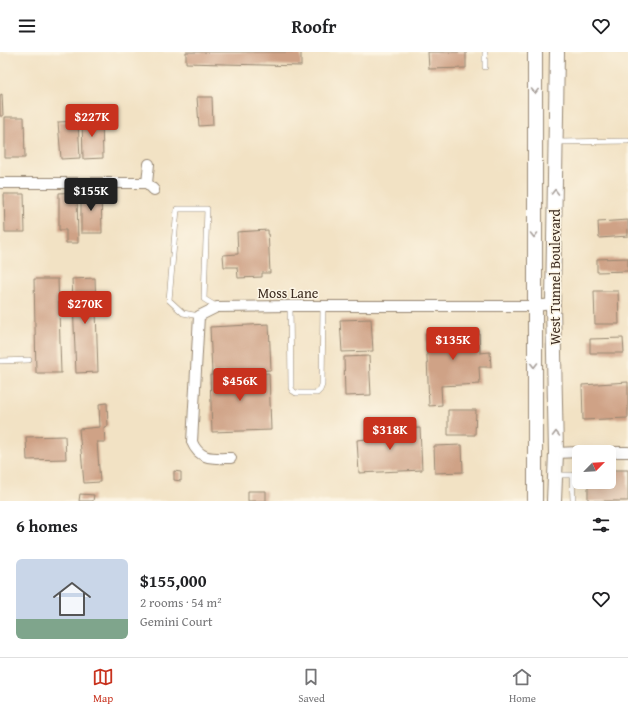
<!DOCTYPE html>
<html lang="en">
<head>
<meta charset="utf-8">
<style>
	body { margin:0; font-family:"Gentium Book Plus",serif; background:#f2f2f2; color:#202124; height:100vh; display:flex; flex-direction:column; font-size:15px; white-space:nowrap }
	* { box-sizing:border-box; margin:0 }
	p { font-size:13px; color:#757577 }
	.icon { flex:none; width:22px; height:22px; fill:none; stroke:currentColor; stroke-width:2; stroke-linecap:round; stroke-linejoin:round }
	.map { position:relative; height:449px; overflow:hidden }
	.sheet { display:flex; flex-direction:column; background:#fff; flex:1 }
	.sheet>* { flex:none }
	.needle { width:26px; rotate:66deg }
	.fabs { position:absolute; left:572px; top:393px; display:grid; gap:8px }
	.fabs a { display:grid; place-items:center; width:44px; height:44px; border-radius:6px; background:#fff; box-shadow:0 4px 16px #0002; font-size:20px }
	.price { position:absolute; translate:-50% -34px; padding:0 9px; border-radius:4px; background:#c8321e; color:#fff; font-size:13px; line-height:26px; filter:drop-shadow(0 1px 2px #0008) }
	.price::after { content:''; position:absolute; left:50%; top:24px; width:12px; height:9px; margin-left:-6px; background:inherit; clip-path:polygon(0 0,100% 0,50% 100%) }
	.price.current { background:#222; color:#fff }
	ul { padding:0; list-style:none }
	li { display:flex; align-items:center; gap:12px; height:100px; padding:0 16px }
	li+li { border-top:1px solid #e0e0e0 }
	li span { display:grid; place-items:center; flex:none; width:112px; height:80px; border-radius:6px; color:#555 }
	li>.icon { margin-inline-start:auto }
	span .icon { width:48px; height:48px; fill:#fffc; stroke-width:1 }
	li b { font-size:17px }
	h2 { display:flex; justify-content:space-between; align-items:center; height:48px; padding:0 16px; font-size:17px }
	header { display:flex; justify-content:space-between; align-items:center; height:52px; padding:0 16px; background:#fff; font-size:18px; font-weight:700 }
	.tabs { display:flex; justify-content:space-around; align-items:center; height:56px; border-top:1px solid #e0e0e0; background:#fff; font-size:11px; color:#757577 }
	.tabs a { display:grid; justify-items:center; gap:2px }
	.tabs .current { color:#c8321e }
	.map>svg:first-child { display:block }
	.building { fill:#cfa286 }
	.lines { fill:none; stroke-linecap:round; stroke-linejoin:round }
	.lane-casing { stroke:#968671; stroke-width:6 }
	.street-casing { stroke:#968671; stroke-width:12 }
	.secondary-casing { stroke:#968671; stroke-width:16 }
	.lane { stroke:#fff; stroke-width:5 }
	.street { stroke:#fff; stroke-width:10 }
	.secondary { stroke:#fff; stroke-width:14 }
	.oneway { stroke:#a79f9a }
	.labels { text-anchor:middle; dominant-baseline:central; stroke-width:3; stroke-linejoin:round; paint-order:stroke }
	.street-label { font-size:14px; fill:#3b2a1e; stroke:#fcf5e5 }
</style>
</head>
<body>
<header><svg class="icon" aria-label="menu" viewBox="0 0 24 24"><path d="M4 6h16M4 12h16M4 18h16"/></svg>Roofr<svg class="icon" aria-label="heart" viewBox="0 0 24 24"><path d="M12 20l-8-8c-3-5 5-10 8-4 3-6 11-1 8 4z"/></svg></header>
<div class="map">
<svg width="628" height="449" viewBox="0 0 628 449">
	<rect width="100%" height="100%" fill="#fcf5e5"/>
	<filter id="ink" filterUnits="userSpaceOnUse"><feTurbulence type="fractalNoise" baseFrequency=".025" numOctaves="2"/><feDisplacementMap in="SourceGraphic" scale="8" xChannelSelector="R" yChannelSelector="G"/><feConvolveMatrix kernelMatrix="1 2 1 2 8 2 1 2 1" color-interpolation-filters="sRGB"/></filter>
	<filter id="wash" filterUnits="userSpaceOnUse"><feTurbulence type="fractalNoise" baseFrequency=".012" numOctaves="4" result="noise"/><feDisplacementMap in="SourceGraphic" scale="16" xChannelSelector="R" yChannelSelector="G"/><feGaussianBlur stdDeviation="0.9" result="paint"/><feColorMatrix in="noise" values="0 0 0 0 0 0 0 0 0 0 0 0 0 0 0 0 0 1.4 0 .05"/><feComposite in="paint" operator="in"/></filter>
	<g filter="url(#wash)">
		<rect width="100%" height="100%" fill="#f2e2c4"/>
		<g id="blocks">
			<path class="building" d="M186 0H301V14L186 11Z
				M428 0H466V16L429 17Z
				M2 42 3 64H0V43Z
				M197 45H212L213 73 199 74Z
				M5 65H24L25 106H5Z
				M102 65 103 106 83 107 82 66Z
				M78 69 80 106 61 107 58 70Z
				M81 138H101L102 181H81Z
				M77 140 78 191H66V178H59V141Z
				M4 142H24L25 180H5Z
				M628 168V184L599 186 598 170Z
				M268 178 270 221H262V225L238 226 237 215H224L223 203 238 202 237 180Z
				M628 206V219L597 220V207Z
				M95 226 98 320 76 321 72 227Z
				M34 227H58L61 321H36Z
				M594 239H618L619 272H595Z
				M371 267 373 299 342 300 340 268Z
				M269 272 271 318 212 321 210 275Z
				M479 278 480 301 490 300 491 315H479L480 332 441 334 442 353 429 354 426 281Z
				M623 286 624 301H590V287Z
				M369 304 371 343 345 344 344 305Z
				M269 321 271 378 212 380 210 323Z
				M628 330V366L583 368 582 333Z
				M107 351 108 374 104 375 105 390H97L100 430 84 431 79 377 100 375 99 352Z
				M448 358H476L475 383H448Z
				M420 376 422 418 359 421 357 388 367 387V378Z
				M65 384 66 407 27 408 26 385Z
				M462 393 463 420 435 421 434 394Z
				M609 418H628V449H588V430H609Z
				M174 419 181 420V429L174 428Z
				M248 439H266V449H248Z
				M80 442 94 443 93 449H79Z"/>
		</g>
	</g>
	<g filter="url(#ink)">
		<use href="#blocks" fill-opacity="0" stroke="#968671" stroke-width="1"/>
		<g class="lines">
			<defs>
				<path id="lane" d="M485 15V0
					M557 90 628 89
					M290 254 291 336 293 339 296 341H317L320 338 322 333 323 254
					M199 264 183 261 169 248 177 157H207L204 247 217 255
					M0 309 29 308
					M557 423H572L573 449"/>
				<path id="street" d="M149 112 147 131 154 138
					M0 131H147
					M609 400H628
					M556 401 579 400
					M231 406C214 406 200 409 192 390L199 264 217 255 290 254H534L553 252"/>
				<path id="secondary" d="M535 449V0
					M554 449 556 401 553 252 557 0"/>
			</defs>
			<use href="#lane" class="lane-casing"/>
			<use href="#street" class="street-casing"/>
			<use href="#secondary" class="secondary-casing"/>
			<use href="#lane" class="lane"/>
			<use href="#street" class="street"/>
			<use href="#secondary" class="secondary"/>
		</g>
		<defs><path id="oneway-chevron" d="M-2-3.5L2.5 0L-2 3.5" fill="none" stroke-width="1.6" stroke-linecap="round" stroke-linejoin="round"/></defs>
		<g class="oneway">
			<use href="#oneway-chevron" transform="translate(535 39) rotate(90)"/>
			<use href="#oneway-chevron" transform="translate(555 140) rotate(-89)"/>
			<use href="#oneway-chevron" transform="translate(534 183) rotate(90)"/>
			<use href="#oneway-chevron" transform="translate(534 313) rotate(90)"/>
			<use href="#oneway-chevron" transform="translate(556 382) rotate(-91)"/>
		</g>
	</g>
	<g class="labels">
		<g class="street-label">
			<text transform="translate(555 225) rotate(-90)">West Tunnel Boulevard</text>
			<text x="288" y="241">Moss Lane</text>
		</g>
	</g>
</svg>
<div class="fabs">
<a><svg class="needle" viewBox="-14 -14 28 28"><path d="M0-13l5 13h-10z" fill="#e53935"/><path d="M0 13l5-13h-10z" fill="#757577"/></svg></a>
</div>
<b class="price" style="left:92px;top:86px">$227K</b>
<b class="price current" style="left:91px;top:160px">$155K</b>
<b class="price" style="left:85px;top:273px">$270K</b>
<b class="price" style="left:453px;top:309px">$135K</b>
<b class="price" style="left:240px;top:350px">$456K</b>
<b class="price" style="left:390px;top:399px">$318K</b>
</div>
<section class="sheet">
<h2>6 homes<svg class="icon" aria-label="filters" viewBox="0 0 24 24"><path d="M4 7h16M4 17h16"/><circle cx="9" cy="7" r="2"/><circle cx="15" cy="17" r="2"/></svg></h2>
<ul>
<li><span style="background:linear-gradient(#c9d6e8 75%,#7fa58c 0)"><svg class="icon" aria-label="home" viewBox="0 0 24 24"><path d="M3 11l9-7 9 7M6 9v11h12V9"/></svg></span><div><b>$155,000</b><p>2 rooms · 54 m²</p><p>Gemini Court</p></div><svg class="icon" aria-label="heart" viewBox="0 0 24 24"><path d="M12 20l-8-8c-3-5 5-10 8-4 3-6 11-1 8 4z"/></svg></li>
</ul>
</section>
<nav class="tabs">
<a class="current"><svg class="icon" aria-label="map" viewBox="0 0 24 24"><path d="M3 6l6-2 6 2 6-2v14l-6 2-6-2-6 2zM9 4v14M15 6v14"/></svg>Map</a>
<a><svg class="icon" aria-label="saved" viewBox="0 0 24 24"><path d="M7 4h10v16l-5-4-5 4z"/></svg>Saved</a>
<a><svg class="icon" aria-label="home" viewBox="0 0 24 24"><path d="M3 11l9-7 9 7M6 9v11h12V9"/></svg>Home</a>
</nav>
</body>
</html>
